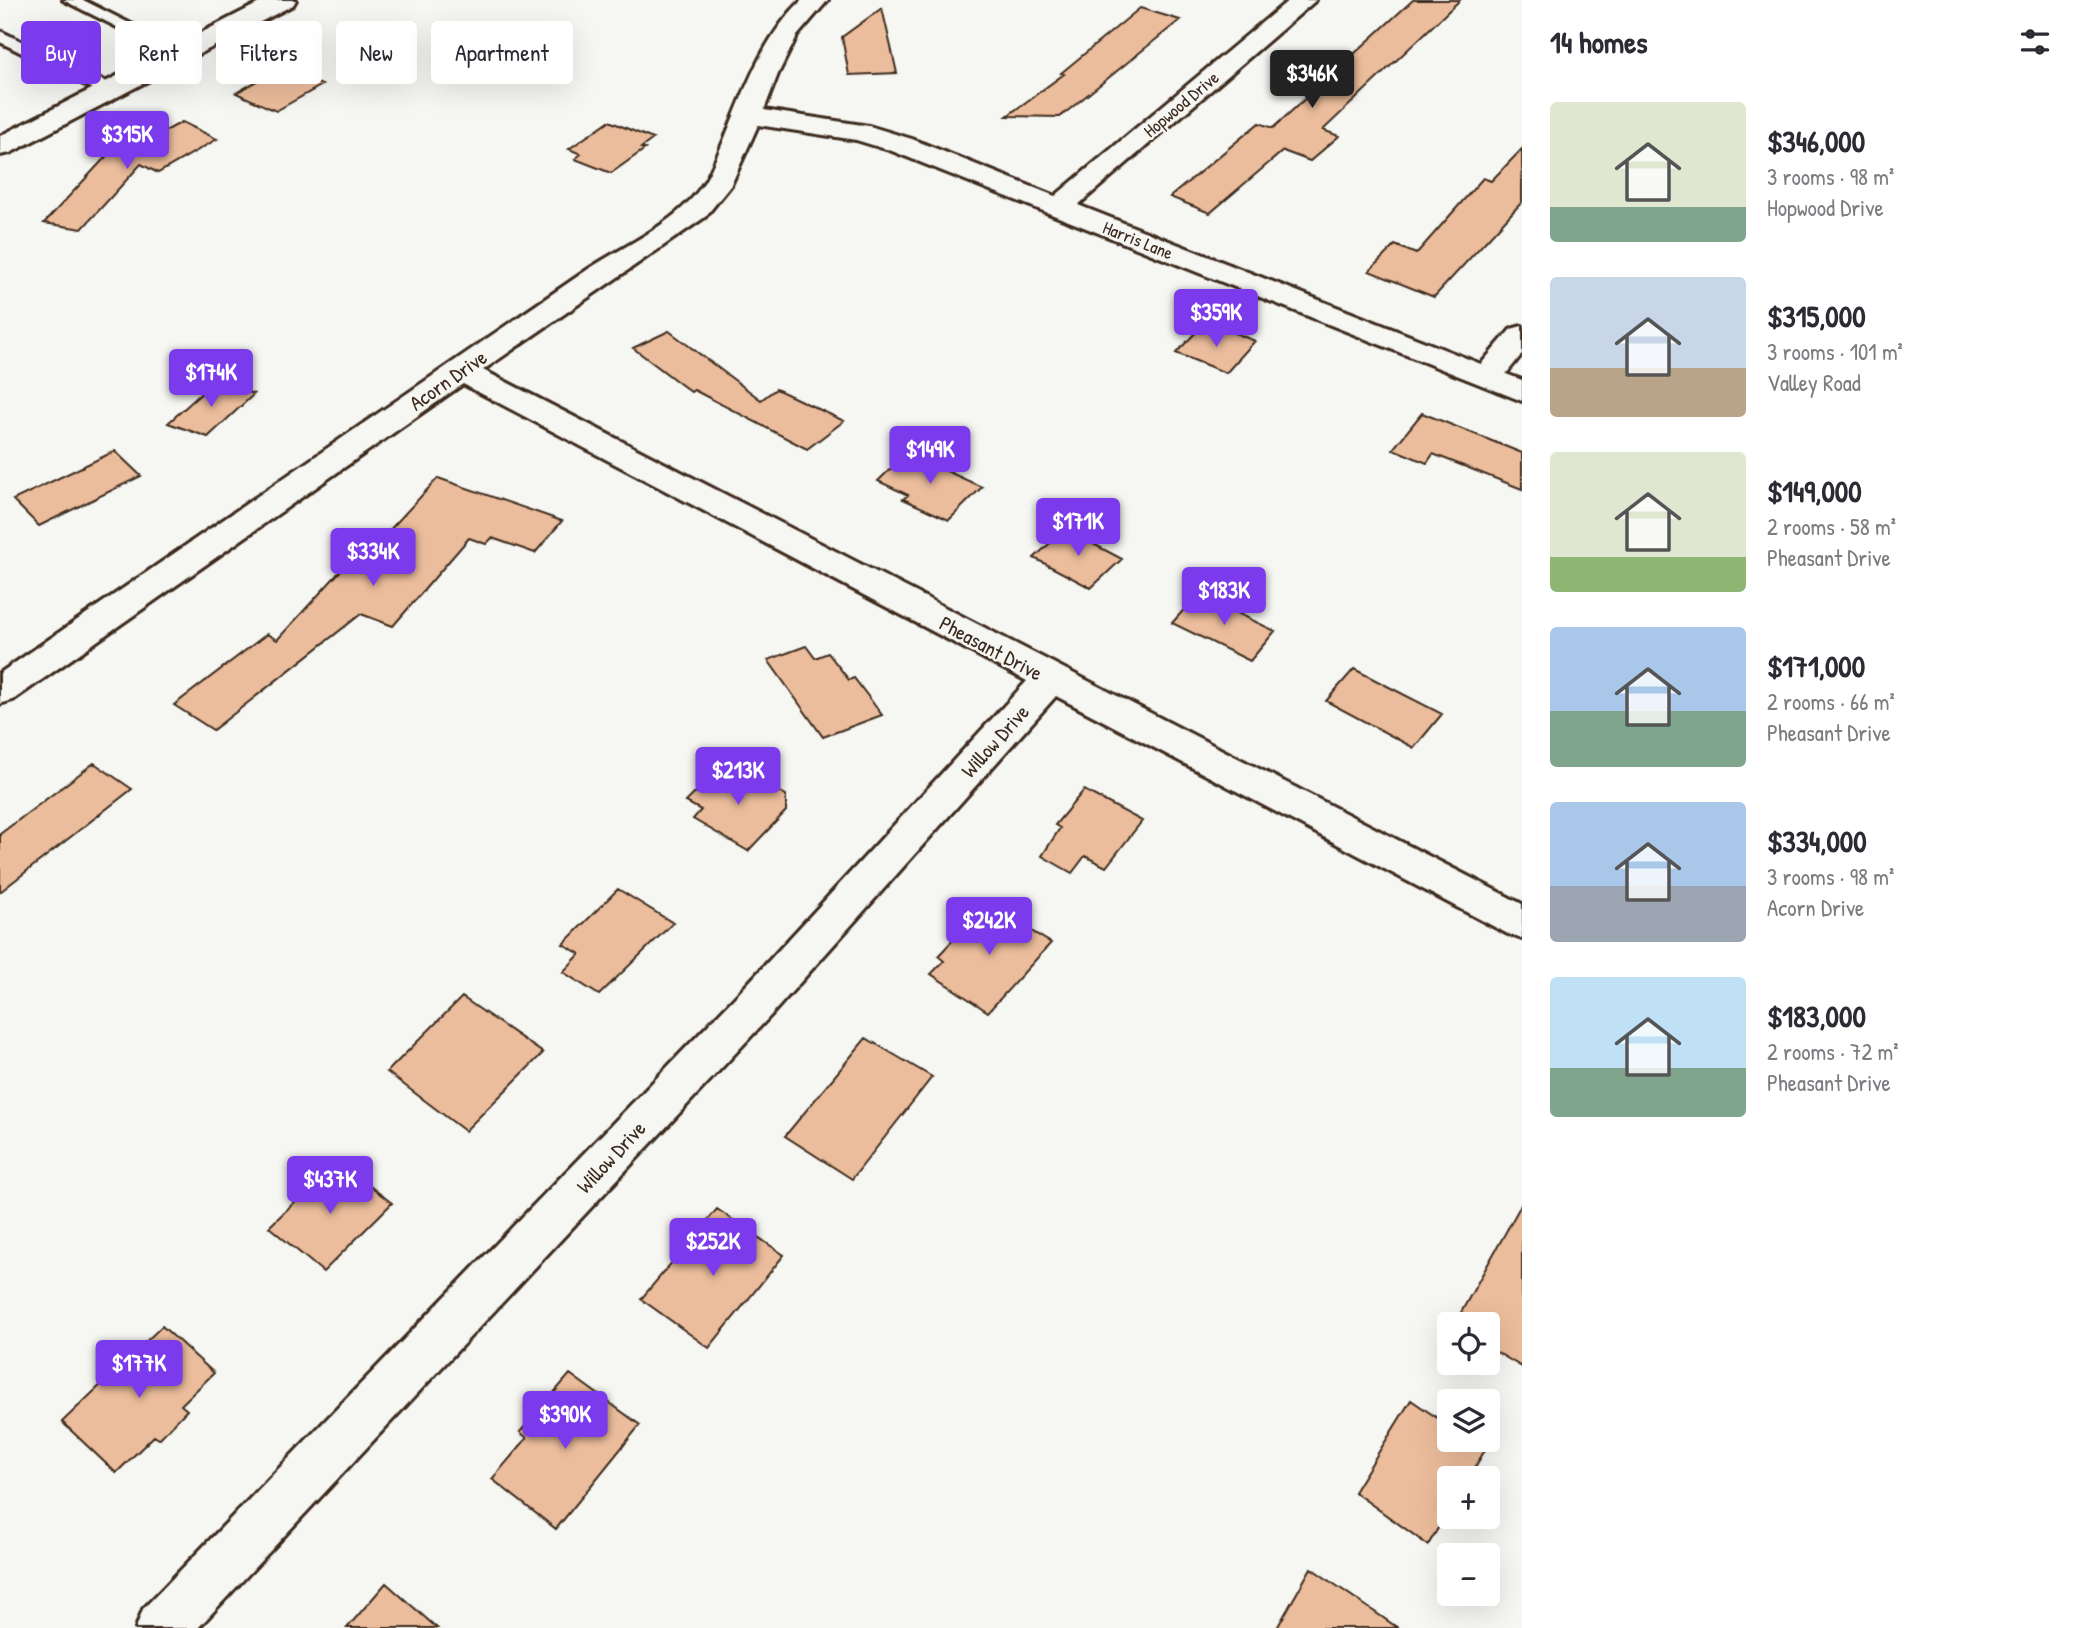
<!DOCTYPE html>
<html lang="en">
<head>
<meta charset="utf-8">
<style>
	body { margin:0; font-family:"Patrick Hand",sans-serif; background:#f7f7f7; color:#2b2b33; height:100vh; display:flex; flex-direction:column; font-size:26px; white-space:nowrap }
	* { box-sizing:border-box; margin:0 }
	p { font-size:23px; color:#7c7c81 }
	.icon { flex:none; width:38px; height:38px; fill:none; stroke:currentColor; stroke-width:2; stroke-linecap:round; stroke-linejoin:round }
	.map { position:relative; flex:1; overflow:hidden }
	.drawer { display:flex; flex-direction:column; background:#fff; width:560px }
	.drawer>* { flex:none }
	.hud { position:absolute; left:21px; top:21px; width:665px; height:63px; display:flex; gap:14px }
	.tools { position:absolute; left:1437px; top:1312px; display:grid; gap:14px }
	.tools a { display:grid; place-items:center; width:63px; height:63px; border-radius:7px; background:#fff; box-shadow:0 7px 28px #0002; font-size:35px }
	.price { position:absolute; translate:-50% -60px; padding:0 16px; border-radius:7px; background:#7c3aed; color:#fff; font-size:23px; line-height:46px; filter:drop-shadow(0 2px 4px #0008) }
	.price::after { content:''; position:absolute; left:50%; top:42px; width:21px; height:16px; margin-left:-10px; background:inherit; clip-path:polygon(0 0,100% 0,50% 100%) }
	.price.on { background:#222; color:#fff }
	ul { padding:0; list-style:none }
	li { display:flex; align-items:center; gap:21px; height:175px; padding:0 28px }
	li span { display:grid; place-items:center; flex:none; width:196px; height:140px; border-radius:7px; color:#555 }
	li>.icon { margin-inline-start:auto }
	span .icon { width:84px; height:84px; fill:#fffc; stroke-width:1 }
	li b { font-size:30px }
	h2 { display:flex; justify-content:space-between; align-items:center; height:84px; padding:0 28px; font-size:30px }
	.chip { padding:0 24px; border-radius:7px; background:#fff; box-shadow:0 7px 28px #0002; font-size:24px; line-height:63px }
	.chip.on { background:#7c3aed; color:#fff }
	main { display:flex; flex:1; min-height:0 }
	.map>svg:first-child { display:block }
	.building { fill:#ecbd9c; stroke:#3b2a1e; stroke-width:2 }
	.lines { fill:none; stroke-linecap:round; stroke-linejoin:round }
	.service-casing { stroke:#3b2a1e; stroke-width:6 }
	.minor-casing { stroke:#3b2a1e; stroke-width:6 }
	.tertiary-casing { stroke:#3b2a1e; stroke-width:6 }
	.service { fill:#f6f6f2; fill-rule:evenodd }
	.minor { fill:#f6f6f2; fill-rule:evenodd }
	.tertiary { fill:#f6f6f2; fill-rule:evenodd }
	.labels { text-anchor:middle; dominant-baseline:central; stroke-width:5; stroke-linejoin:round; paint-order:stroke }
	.far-street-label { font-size:18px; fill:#3b2a1e; stroke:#f6f6f2 }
	.street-label { font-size:21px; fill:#3b2a1e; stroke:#f6f6f2 }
</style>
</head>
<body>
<main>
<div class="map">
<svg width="1522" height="1628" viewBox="0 0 1522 1628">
	<rect width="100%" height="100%" fill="#f6f6f2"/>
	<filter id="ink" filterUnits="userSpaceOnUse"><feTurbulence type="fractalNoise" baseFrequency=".0143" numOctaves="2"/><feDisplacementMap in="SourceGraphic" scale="14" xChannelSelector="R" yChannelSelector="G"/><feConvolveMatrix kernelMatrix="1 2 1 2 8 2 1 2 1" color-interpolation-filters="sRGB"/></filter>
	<g filter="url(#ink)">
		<path class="building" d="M1413 0H1460L1323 130 1339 136 1310 161 1283 151 1210 213 1170 197 1259 123 1273 128Z
			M882 8 897 73 849 75 842 37Z
			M1140 8 1180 20 1060 117 1007 116 1064 74 1061 73Z
			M281 67 322 85 276 111 236 93Z
			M609 121 653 139 641 148 645 149 611 173 575 159 581 154 569 149Z
			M182 122 217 139 158 173 141 164 82 229 44 223 129 132 142 144Z
			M1522 149V202L1434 297 1369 271 1395 245 1416 254 1483 178 1491 181Z
			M1200 328 1217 334 1222 328 1255 341 1226 373 1176 353Z
			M669 331 761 400 776 389 844 421 807 449 694 390 691 392 633 348Z
			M215 381 254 394 208 437 168 423Z
			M1422 413 1522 453V489L1433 454 1427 463 1393 449Z
			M115 451 141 476 39 526 13 500Z
			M907 453 982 487 949 520 903 499 908 495 878 481Z
			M438 478 562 521 535 553 492 538 486 544 469 538 393 626 361 614 213 730 174 705 267 634 277 640 377 531 386 534Z
			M1065 529 1122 559 1091 588 1034 558Z
			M1198 594 1275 631 1250 661 1172 623Z
			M806 646 815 658 828 653 849 680 854 678 882 715 823 737 768 660Z
			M1354 669 1442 714 1414 748 1326 701Z
			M94 763 132 789 0 892V834Z
			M721 767 737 776 749 775 786 795V811L748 851 693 819 701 810 686 802Z
			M1084 790 1142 821 1106 867 1085 856 1072 873 1042 856 1060 828 1055 825Z
			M618 889 673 923 599 995 563 972 580 954 563 944Z
			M987 904 1051 943 988 1012 931 974 944 961 938 956Z
			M462 997 543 1053 465 1131 387 1072Z
			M866 1038 932 1077 852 1179 785 1136Z
			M337 1161 392 1203 323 1272 269 1227Z
			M1522 1203V1367L1488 1347V1325H1454Z
			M717 1209 784 1255 709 1348 641 1299Z
			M162 1326 214 1373 181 1405 187 1410 159 1439 154 1436 116 1473 62 1422Z
			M570 1374 640 1425 556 1529 492 1479 527 1438 520 1432Z
			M1411 1400 1449 1426V1440H1470L1485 1450 1468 1479H1449V1510L1428 1545 1354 1492Z
			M1311 1568 1398 1628H1277Z
			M386 1583 437 1628H347Z"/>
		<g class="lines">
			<defs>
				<path id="service" d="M63 0H83L189 53 187 56H175Z
					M0 31 115 86 117 90 109 95 103 94 0 42Z"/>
				<path id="minor" d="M802 0H828L797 36 778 74 764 110 869 126 912 139 1055 196 1289 0H1316L1078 205 1481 364 1511 329 1522 326V354L1506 374 1522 380V401L892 151 856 140 758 125 731 185 705 217 483 370 1522 904V939L1508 934 1056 696 771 1015 198 1628H136L143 1609 741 991 1027 681 463 384 13 700 0 704V673L587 270C628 243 686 220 709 174 738 115 753 47 802 0Z"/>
				<path id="tertiary" d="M265 0H296L293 5 10 153 0 155V136Z"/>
			</defs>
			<use href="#service" class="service-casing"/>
			<use href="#minor" class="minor-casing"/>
			<use href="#tertiary" class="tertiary-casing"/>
			<use href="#service" class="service"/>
			<use href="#minor" class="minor"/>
			<use href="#tertiary" class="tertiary"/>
		</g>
	</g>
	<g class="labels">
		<g class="far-street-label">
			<text transform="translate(1181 104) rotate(-40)">Hopwood Drive</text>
			<text transform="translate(1138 240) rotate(22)">Harris Lane</text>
		</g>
		<g class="street-label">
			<text transform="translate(448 380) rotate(-35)">Acorn Drive</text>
			<text transform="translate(991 648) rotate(28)">Pheasant Drive</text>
			<text transform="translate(995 741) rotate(-48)">Willow Drive</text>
			<text transform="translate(611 1157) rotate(-47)">Willow Drive</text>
		</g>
	</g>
</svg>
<div class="tools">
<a><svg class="icon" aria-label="locate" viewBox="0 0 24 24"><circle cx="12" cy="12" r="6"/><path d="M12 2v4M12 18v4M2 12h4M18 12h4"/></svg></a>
<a><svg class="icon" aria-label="layers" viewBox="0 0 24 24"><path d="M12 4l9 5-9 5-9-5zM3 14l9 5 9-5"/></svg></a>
<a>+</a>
<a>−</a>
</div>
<b class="price on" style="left:1312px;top:110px">$346K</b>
<b class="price" style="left:127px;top:171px">$315K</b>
<b class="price" style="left:1216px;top:349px">$359K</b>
<b class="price" style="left:211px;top:409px">$174K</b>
<b class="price" style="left:930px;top:486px">$149K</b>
<b class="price" style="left:1078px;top:558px">$171K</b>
<b class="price" style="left:373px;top:588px">$334K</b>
<b class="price" style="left:1224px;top:627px">$183K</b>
<b class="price" style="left:738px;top:807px">$213K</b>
<b class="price" style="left:989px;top:957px">$242K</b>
<b class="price" style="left:330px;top:1216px">$437K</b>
<b class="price" style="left:713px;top:1278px">$252K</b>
<b class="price" style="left:139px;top:1400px">$177K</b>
<b class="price" style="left:565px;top:1451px">$390K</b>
<div class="hud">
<a class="chip on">Buy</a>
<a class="chip">Rent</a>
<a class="chip">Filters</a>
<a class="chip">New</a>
<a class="chip">Apartment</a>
</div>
</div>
<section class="drawer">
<h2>14 homes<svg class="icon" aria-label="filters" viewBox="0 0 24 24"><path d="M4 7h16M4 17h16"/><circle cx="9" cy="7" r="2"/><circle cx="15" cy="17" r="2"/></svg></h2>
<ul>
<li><span style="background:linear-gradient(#dfe7d0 75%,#7fa58c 0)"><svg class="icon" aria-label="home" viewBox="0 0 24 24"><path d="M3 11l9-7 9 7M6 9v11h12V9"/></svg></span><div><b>$346,000</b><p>3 rooms · 98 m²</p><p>Hopwood Drive</p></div></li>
<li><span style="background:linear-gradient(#c9d6e8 65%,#b9a48a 0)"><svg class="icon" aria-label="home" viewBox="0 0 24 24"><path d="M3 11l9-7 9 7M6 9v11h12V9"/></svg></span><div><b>$315,000</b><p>3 rooms · 101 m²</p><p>Valley Road</p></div></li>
<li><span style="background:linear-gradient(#dfe7d0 75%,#8fb573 0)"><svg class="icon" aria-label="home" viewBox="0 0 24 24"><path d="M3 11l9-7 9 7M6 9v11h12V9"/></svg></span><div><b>$149,000</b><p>2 rooms · 58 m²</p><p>Pheasant Drive</p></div></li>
<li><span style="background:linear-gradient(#a9c7e8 60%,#7fa58c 0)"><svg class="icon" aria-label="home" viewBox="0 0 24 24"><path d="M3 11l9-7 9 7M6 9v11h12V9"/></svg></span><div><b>$171,000</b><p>2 rooms · 66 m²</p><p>Pheasant Drive</p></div></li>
<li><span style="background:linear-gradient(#a9c7e8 60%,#9aa5b1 0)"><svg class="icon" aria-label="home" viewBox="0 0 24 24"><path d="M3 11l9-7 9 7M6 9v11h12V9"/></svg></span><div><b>$334,000</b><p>3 rooms · 98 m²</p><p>Acorn Drive</p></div></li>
<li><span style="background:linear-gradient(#bfe0f5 65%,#7fa58c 0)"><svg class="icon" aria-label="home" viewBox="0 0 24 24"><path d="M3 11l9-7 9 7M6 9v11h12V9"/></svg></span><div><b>$183,000</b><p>2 rooms · 72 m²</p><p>Pheasant Drive</p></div></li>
</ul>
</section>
</main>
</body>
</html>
